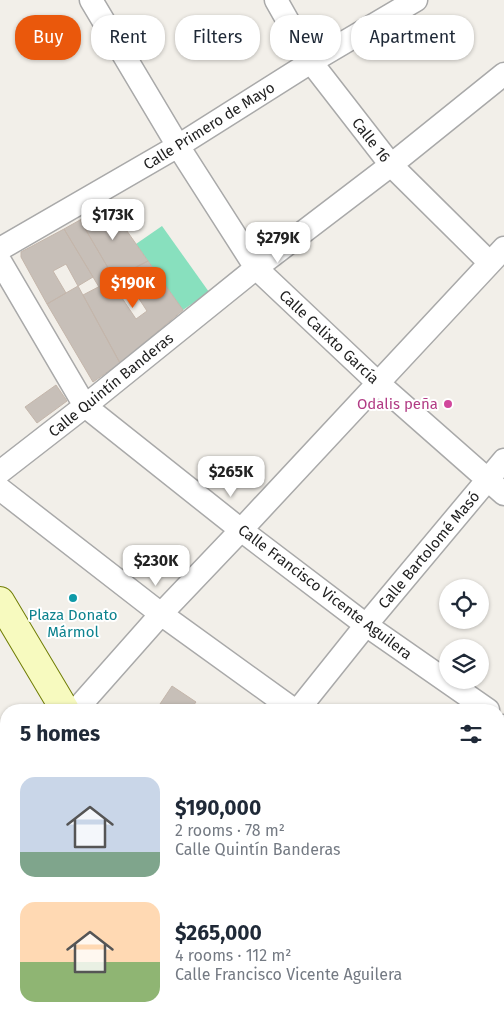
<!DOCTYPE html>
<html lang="en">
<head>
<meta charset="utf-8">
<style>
	body { margin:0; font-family:"Fira Sans",sans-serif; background:#f6f6f7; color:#1f2937; height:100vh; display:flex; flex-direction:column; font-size:19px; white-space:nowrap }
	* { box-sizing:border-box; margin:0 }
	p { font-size:16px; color:#747a83 }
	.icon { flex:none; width:28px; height:28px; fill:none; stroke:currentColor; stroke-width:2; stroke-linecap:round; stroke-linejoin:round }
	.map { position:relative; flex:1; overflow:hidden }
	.sheet { position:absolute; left:0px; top:704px; width:505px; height:321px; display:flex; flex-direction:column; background:#fff; border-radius:20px 20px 0 0; box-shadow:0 1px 4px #0004 }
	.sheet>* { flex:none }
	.banner { position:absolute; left:15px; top:15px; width:475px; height:45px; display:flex; gap:10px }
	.buttons { position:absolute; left:439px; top:579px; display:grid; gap:10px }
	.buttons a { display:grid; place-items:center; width:50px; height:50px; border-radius:50%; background:#fff; box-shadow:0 1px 4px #0004; font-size:25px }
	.price { position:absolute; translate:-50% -42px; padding:0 11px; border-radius:10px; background:#fff; color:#222; font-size:16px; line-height:32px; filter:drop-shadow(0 1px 2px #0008) }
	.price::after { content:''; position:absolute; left:50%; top:30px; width:15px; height:11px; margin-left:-8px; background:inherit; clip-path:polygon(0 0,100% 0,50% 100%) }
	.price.active { background:#ea580c; color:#fff }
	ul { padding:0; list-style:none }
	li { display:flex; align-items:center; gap:15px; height:125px; padding:0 20px }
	li span { display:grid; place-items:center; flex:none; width:140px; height:100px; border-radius:15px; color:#555 }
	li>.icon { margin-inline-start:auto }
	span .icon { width:60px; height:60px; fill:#fffc; stroke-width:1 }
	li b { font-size:21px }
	h2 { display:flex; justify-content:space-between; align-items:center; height:60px; padding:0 20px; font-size:21px }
	.tag { padding:0 18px; border-radius:20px; background:#fff; box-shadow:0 1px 4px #0004; font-size:18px; line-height:45px }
	.tag.active { background:#ea580c; color:#fff }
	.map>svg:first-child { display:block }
	.park { fill:#c8facc }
	.pitch { fill:#88e0be }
	.building { fill:#c7bfb8; stroke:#c4b6ab; fill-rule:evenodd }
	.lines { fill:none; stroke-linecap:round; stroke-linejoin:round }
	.street-casing { stroke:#a9a9a9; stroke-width:25 }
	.secondary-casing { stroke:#707d05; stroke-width:30 }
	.primary-casing { stroke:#a06b00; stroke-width:30 }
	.path { stroke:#fa8072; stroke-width:3; stroke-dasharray:2.5 2.5; stroke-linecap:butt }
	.street { stroke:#fff; stroke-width:22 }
	.secondary { stroke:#f7fabf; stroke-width:28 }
	.primary { stroke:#fcd6a4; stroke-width:28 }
	.hotel-dot { fill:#d1479c; stroke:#fff; stroke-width:2 }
	.culture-dot { fill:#0f9aa8; stroke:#fff; stroke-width:2 }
	.labels { text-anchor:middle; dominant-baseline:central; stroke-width:4; stroke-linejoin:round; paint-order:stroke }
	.street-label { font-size:15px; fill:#222; stroke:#fff }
	.hotel-label { font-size:15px; fill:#b23c85; stroke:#fff; text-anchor:end }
	.culture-label { font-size:15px; fill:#0d838f; stroke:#fff }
</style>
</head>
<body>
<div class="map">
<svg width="504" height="1024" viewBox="0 0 504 1024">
	<rect width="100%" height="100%" fill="#f2efe9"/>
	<path class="park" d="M308 1019H498L504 1023V1024H305Z"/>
	<path class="pitch" d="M162 226 209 292 183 310 136 244Z"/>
	<path class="building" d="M108 204 148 261 114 278 80 220Z
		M80 220 114 278 99 287 64 229Z
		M64 229 93 277 78 286 66 264 53 271 66 293 47 304 21 257V252Z
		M148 261 183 310 120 363 83 295ZM132 288 147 311 136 319 120 295Z
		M78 286 120 363 93 382 47 304Z
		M56 385 67 401 37 423 25 407Z
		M172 686 196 702 190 710H156Z
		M6 805V854L0 850V812Z
		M6 952V1017L1 1024H0V961Z
		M504 961V984L499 980V968Z
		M14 1019H61L57 1024H10Z
		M92 1019H152L148 1024H88Z
		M225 1019H282L278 1024H233Z"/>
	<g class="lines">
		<defs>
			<path id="street" d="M91 0 178 146 256 268 378 383 504 494
				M276 0 311 62 391 165 490 263
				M0 249 178 146 311 62 416 0
				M0 261 85 406 241 530 366 625 488 710
				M0 472 85 406 256 268 391 165 504 74
				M0 489 161 614 294 710
				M76 710 161 614 241 530 504 248
				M298 710 366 625 504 460
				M499 734 504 726
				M0 793 6 786
				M499 854 504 858
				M292 1024 296 1019"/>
			<path id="secondary" d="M0 601 65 710
				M499 1000 504 1004"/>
			<path id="primary" d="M0 884 6 889
				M191 1019 199 1024"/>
		</defs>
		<use href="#street" class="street-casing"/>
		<use href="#secondary" class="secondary-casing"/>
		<use href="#primary" class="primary-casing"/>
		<path class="path" d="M360 1019 367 1024
			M393 1019 394 1024
			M411 1024 415 1019"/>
		<use href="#street" class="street"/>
		<use href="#secondary" class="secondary"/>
		<use href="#primary" class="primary"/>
	</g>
	<circle class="hotel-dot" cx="448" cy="404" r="5"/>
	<circle class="culture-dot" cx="73" cy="598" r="5"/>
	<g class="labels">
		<g class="street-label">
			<text transform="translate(209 126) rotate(-32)">Calle Primero de Mayo</text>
			<text transform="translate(371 140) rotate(52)">Calle 16</text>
			<text transform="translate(329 337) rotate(43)">Calle Calixto García</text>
			<text transform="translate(111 385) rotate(-39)">Calle Quintín Banderas</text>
			<text transform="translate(429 550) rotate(-50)">Calle Bartolomé Masó</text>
			<text transform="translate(325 592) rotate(37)">Calle Francisco Vicente Aguilera</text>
		</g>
		<g class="hotel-label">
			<text x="438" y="404">Odalis peña</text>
		</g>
		<g class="culture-label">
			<text x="73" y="615">Plaza Donato<tspan x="73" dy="17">Mármol</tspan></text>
		</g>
	</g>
</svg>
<div class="buttons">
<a><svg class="icon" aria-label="locate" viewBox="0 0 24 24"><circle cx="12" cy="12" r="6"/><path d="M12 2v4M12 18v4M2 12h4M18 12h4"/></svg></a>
<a><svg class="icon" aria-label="layers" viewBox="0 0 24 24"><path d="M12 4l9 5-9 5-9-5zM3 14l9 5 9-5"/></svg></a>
</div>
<b class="price" style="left:113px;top:241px">$173K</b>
<b class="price" style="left:278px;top:264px">$279K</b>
<b class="price active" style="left:133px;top:309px">$190K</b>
<b class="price" style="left:231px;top:498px">$265K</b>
<b class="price" style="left:156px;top:587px">$230K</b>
<div class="banner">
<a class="tag active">Buy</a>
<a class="tag">Rent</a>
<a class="tag">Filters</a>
<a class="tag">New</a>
<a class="tag">Apartment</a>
</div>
<section class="sheet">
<h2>5 homes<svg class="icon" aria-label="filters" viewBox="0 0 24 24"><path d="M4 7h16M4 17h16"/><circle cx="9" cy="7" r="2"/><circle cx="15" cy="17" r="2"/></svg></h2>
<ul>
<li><span style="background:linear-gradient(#c9d6e8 75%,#7fa58c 0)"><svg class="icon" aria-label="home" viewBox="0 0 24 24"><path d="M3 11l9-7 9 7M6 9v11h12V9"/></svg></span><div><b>$190,000</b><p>2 rooms · 78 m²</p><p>Calle Quintín Banderas</p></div></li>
<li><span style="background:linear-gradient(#ffd9b3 60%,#8fb573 0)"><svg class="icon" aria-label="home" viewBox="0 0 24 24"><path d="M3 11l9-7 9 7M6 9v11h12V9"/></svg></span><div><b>$265,000</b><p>4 rooms · 112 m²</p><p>Calle Francisco Vicente Aguilera</p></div></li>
</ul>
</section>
</div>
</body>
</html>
